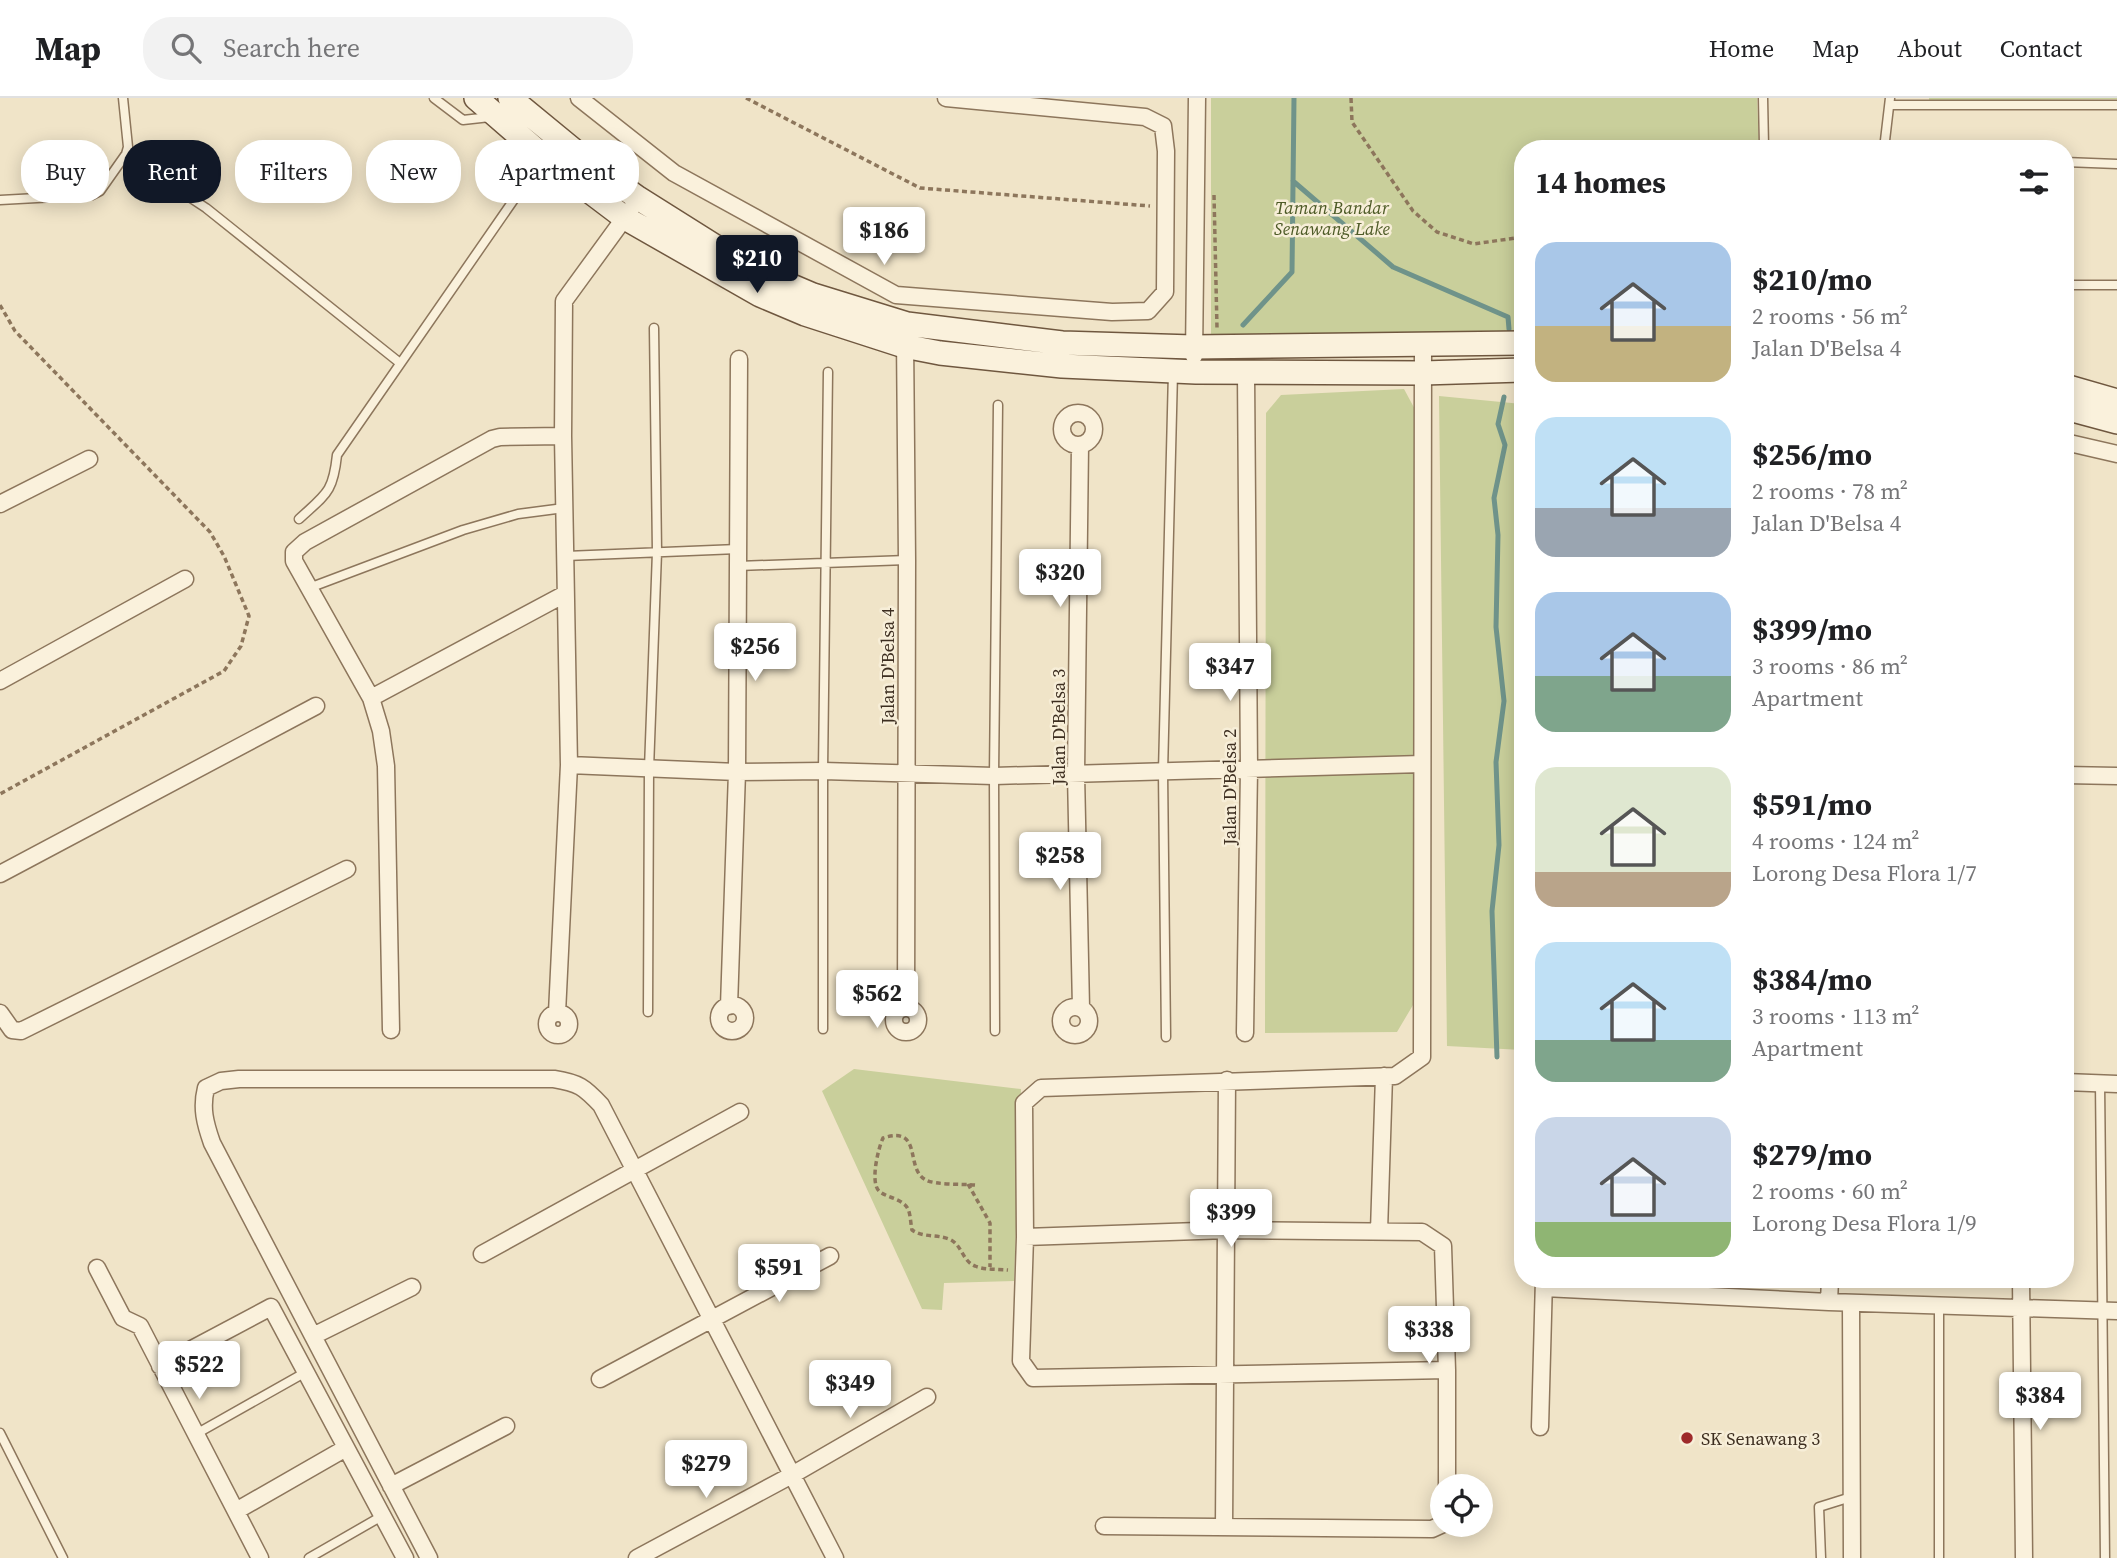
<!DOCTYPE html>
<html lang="en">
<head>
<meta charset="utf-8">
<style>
	body { margin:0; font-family:"Source Serif 4",serif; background:#f2f2f2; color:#202124; height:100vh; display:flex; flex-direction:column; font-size:26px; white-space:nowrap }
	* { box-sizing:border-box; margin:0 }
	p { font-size:23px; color:#757577 }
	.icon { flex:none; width:38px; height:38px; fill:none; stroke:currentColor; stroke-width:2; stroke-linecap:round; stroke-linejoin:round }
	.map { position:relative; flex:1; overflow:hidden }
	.side { position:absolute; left:1514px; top:42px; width:560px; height:1148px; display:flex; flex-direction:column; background:#fff; border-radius:28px; box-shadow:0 4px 18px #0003 }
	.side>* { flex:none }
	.hud { position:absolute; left:21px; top:42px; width:665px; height:63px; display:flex; gap:14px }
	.controls { position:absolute; left:1430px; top:1376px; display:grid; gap:14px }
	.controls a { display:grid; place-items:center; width:63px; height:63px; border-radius:50%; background:#fff; box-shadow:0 4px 18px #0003; font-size:35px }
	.price { position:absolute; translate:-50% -60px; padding:0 16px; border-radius:7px; background:#fff; color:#222; font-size:23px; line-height:46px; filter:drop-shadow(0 2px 4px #0008) }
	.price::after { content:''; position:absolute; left:50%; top:42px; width:21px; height:16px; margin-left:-10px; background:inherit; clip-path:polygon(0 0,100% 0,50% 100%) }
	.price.current { background:#111827; color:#fff }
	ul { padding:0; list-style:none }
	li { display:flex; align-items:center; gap:21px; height:175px; padding:0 21px }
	li span { display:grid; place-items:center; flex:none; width:196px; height:140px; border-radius:21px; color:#555 }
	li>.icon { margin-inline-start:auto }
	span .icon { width:84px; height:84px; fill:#fffc; stroke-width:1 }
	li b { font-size:30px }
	h2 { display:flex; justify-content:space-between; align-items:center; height:84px; padding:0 21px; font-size:30px }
	.chip { padding:0 24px; border-radius:28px; background:#fff; box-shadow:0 4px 18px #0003; font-size:24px; line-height:63px }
	.chip.current { background:#111827; color:#fff }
	header { display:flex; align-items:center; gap:42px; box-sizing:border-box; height:98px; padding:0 35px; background:#fff; border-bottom:2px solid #e0e0e0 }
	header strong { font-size:33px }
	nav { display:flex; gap:38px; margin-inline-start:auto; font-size:24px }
	.search { width:490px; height:63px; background:#f2f2f2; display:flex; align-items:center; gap:18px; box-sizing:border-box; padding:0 24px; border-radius:28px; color:#757577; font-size:26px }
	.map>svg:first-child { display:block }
	.green { fill:#c9cf9b }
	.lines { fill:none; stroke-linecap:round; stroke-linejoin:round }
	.stream { stroke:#6f938a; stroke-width:5 }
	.lane-casing { stroke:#8d765c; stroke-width:11 }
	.street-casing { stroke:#8d765c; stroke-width:19 }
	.secondary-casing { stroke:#6f573f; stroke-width:26 }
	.path { stroke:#8d765c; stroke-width:3.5; stroke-dasharray:5 3.5; stroke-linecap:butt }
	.lane { stroke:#faf1dc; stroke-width:8 }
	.street { stroke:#faf1dc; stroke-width:16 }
	.secondary { stroke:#faf1dc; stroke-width:23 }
	.poi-dot { fill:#9e2a2b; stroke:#f7eed8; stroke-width:2.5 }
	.labels { text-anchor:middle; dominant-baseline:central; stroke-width:5; stroke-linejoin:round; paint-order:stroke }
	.park-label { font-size:18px; font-style:italic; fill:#4d5a26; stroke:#f7eed8 }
	.street-label { font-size:18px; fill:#3d2e20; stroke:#f7eed8 }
	.poi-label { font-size:18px; fill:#3d2e20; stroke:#f7eed8; text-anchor:start }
</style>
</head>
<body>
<header>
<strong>Map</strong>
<div class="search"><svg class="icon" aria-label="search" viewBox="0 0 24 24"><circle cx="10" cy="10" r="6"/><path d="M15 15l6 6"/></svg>Search here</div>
<nav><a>Home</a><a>Map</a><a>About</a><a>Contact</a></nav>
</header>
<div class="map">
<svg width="2117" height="1460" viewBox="0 0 2117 1460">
	<rect width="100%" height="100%" fill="#f0e4c8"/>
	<path class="green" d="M1211 0H1757L1759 51H1522V236L1211 241Z
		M1929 0H2117V1L1929 3Z
		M1404 291 1418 317 1413 907 1397 934 1265 935 1266 315 1281 297Z
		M1439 298 1522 306V952L1447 948Z
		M854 971 1021 991 1014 1183 944 1185 942 1212 922 1211 822 993Z"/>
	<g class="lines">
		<path class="stream" d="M1293 83 1393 169 1508 219 1509 231
			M1243 227 1292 174 1294 0
			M1497 959 1492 813 1499 747 1496 664 1504 603 1496 529 1498 437 1494 400 1505 347 1498 326 1504 299"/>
		<defs>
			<path id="lane" d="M434 0 463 22 490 19
				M1763 0 1764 48 1768 51
				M1890 7H2117
				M1884 51 1890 0
				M2065 64 2117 66
				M142 68 206 110 400 265
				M0 102 92 97 100 93 126 56 128 49 123 0
				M2065 187H2117
				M299 421C326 396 333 395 337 357L542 61
				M566 458 738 451
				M738 468 907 462
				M309 490 463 432 518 416 564 410
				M648 914 649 671 657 454 654 230
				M823 931V673L828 274
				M995 933 994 678 998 307
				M1166 939 1163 674 1173 274
				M2100 985 2105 1460
				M0 1335 63 1460
				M196 1336 306 1274
				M309 1460 382 1418
				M1821 1460 1819 1409 1851 1399
				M1939 1460V1207"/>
			<path id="street" d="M579 0 674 75 896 197 1112 214 1148 213 1165 194 1166 53 1163 28 1145 19 946 0
				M905 240 907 462 906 910
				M1423 247 1422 959 1395 978 1041 990 1024 1005 1025 1139 1021 1263 1033 1280 1447 1272
				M1194 258 1197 0
				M1062 331a16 16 0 1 1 32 0a16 16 0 1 1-32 0Z
				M2065 344 2117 356
				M1080 347 1076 676 1081 910
				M0 406 89 361
				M0 583 185 481
				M371 600 294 463V454L305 444 492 341 500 339 563 338
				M569 667 737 674 823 673 994 678 1422 666
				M2065 677 2117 678
				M0 776 316 608
				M719 920a13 13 0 1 1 26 0a13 13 0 1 1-26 0Z
				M729 908 737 674 739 261
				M1061 923a14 14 0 1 1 28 0a14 14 0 1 1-28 0Z
				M894 922a12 12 0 1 1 24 0a12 12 0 1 1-24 0Z
				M547 926a11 11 0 1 1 22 0a11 11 0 1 1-22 0Z
				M0 915 12 932 21 933 347 771
				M557 915 569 667 563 338 564 203 631 111
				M391 932 386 668 381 633 371 600 565 496
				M1245 935 1249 671 1246 276
				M2065 984 2117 986
				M1379 1133 1384 978
				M1025 1139 1227 1132 1422 1134 1443 1148 1447 1272V1388
				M482 1156 740 1014
				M97 1170 123 1220 140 1228 260 1460
				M2021 1181 2024 1460
				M1544 1190 1829 1204 2117 1213
				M1829 1204 1830 1181
				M1851 1205 1852 1460
				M313 1238 412 1189
				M160 1268 271 1209 405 1460
				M600 1281 830 1158
				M1540 1329 1544 1181
				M391 1388 506 1328
				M236 1413 346 1350
				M1104 1428 1432 1431 1443 1426
				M1224 1429 1227 982
				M429 1460 212 1045C205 1025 201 1010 206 990L221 983 239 981H554C579 985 584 989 601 1007L835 1460
				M637 1460 792 1377 927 1299"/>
			<path id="secondary" d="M476 0 543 58 625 120 760 197 805 216 904 248 940 255 1062 268 1196 274 1423 275 1522 272
				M510 0 589 65 638 100 727 156 773 180 813 197 907 226 1062 245 1193 249 1522 245
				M2065 288 2117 303
				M2065 310 2117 324"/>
		</defs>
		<use href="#lane" class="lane-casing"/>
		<use href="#street" class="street-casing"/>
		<use href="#secondary" class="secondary-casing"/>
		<path class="path" d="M746 0 920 90 1150 108
			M1351 0 1352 24 1413 113 1437 134 1474 146 1522 139
			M1214 97 1217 230
			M0 207 15 233 210 434 224 458 249 518 241 548 224 573 0 696
			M1517 299 1522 341
			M968 1086 990 1125V1169
			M975 1087C963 1086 935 1087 926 1082 904 1071 924 1027 883 1040 878 1051 870 1084 879 1093 886 1099 897 1100 904 1106 911 1111 910 1123 912 1132 924 1140 936 1136 949 1141 962 1146 962 1163 975 1168 984 1172 998 1171 1008 1172"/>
		<use href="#lane" class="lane"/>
		<use href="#street" class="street"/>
		<use href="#secondary" class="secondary"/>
	</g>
	<circle class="poi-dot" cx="1687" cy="1340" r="7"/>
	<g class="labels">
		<g class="park-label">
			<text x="1332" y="109">Taman Bandar<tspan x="1332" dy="21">Senawang Lake</tspan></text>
		</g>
		<g class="street-label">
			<text transform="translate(887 568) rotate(-90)">Jalan D'Belsa 4</text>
			<text transform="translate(1058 629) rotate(-90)">Jalan D'Belsa 3</text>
			<text transform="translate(1229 689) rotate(-90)">Jalan D'Belsa 2</text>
		</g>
		<g class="poi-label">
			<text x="1701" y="1340">SK Senawang 3</text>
		</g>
	</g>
</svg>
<div class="controls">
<a><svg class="icon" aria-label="locate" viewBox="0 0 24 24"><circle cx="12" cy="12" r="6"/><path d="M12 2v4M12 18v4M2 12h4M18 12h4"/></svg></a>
</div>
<b class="price" style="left:884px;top:169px">$186</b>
<b class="price current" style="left:757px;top:197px">$210</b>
<b class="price" style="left:1060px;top:511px">$320</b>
<b class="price" style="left:755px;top:585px">$256</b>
<b class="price" style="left:1230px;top:605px">$347</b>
<b class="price" style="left:1060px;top:794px">$258</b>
<b class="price" style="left:877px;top:932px">$562</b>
<b class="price" style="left:1231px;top:1151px">$399</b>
<b class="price" style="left:779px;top:1206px">$591</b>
<b class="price" style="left:1429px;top:1268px">$338</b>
<b class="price" style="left:199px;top:1303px">$522</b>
<b class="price" style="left:850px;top:1322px">$349</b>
<b class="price" style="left:2040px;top:1334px">$384</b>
<b class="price" style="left:706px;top:1402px">$279</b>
<div class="hud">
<a class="chip">Buy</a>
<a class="chip current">Rent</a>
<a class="chip">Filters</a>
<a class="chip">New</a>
<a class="chip">Apartment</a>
</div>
<section class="side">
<h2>14 homes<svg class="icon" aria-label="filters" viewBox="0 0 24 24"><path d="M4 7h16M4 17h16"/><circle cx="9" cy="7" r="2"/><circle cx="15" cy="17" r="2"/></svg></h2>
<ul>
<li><span style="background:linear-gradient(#a9c7e8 60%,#c2b280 0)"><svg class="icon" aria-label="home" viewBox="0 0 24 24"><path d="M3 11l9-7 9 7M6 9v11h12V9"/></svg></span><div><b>$210/mo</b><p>2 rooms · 56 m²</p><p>Jalan D'Belsa 4</p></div></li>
<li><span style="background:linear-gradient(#bfe0f5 65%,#9aa5b1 0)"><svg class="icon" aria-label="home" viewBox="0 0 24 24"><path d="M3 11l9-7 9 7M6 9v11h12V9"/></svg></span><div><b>$256/mo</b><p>2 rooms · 78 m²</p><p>Jalan D'Belsa 4</p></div></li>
<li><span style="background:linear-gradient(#a9c7e8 60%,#7fa58c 0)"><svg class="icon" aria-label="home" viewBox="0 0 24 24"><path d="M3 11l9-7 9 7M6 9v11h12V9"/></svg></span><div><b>$399/mo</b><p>3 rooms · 86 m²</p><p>Apartment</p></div></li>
<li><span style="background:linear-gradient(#dfe7d0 75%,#b9a48a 0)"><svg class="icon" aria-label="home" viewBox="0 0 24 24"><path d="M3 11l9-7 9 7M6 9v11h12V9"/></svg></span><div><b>$591/mo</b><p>4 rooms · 124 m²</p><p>Lorong Desa Flora 1/7</p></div></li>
<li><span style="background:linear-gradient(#bfe0f5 70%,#7fa58c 0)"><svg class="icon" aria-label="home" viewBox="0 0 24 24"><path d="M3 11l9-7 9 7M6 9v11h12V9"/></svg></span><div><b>$384/mo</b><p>3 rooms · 113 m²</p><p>Apartment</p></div></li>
<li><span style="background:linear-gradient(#c9d6e8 75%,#8fb573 0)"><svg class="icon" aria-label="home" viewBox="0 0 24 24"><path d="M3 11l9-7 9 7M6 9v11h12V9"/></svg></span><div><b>$279/mo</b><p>2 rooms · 60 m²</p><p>Lorong Desa Flora 1/9</p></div></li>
</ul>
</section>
</div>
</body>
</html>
